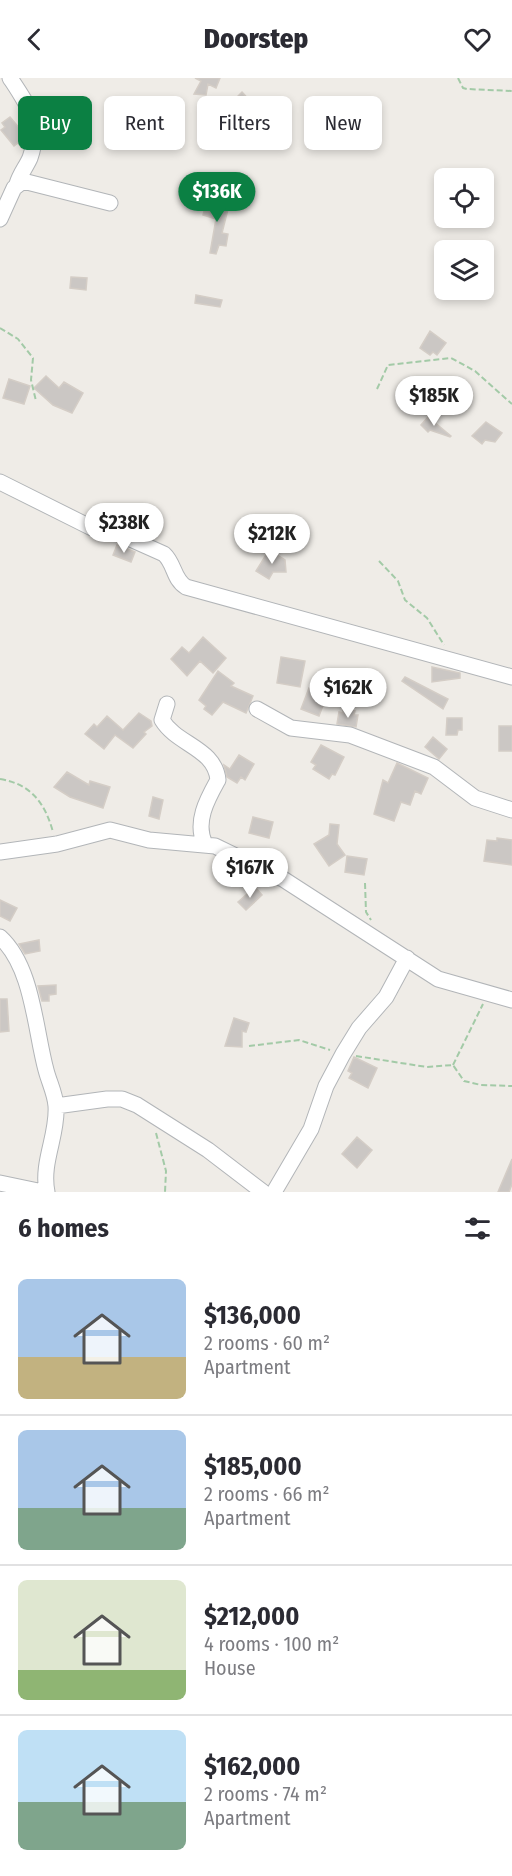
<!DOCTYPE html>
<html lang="en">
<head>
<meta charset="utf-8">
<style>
	body { margin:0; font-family:"Fira Sans Condensed",sans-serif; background:#f7f7f7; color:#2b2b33; height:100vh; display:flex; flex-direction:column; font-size:22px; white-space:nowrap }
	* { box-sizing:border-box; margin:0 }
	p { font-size:20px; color:#7c7c81 }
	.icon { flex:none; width:33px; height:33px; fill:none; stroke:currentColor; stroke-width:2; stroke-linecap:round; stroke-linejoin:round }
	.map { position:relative; height:1114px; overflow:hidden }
	.drawer { display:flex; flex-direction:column; background:#fff; flex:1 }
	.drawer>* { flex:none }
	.banner { position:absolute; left:18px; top:18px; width:477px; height:54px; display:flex; gap:12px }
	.fabs { position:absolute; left:434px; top:90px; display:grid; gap:12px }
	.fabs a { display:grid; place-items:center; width:60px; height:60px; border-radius:9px; background:#fff; box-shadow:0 3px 9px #0003; font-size:30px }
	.price { position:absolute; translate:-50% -51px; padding:0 14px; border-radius:21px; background:#fff; color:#222; font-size:20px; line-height:39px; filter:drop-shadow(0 2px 3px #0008) }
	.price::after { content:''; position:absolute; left:50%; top:36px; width:18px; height:14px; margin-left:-9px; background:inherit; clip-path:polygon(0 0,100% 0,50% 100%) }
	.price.selected { background:#0b8043; color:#fff }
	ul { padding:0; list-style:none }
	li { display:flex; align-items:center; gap:18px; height:150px; padding:0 18px }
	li+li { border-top:2px solid #e1e1e2 }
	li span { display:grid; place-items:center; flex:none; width:168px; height:120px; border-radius:9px; color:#555 }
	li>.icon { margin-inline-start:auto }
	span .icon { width:72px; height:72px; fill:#fffc; stroke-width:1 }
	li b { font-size:26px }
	h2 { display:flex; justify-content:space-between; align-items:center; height:72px; padding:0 18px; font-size:26px }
	.pill { padding:0 21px; border-radius:9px; background:#fff; box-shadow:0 3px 9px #0003; font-size:21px; line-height:54px }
	.pill.selected { background:#0b8043; color:#fff }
	header { display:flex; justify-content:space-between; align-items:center; height:78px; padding:0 18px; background:#fff; font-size:27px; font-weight:800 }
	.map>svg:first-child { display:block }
	.building { fill:#cbc7c4; stroke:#d4cdc6; stroke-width:1.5 }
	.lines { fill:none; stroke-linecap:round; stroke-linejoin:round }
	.minor-casing { stroke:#b2b5b8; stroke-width:17 }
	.path { stroke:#a3caa7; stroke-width:2; stroke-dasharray:6 3; stroke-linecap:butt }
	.minor { stroke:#fff; stroke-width:15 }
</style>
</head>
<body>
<header><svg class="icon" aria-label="back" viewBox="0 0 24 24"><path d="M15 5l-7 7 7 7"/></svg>Doorstep<svg class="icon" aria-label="heart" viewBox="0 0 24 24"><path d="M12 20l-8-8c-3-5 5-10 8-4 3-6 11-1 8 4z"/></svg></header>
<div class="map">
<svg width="512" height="1114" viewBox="0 0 512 1114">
	<rect width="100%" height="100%" fill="#efece7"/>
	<path class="building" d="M195 0H220L216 10 208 6 206 17 194 16 201 3Z
		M242 14 253 26V34H239L231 25Z
		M10 39 25 57 22 70 18 65 14 68 1 52 5 49 2 45Z
		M207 122 229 127 222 155 228 156 226 168 219 167 216 176 210 175 216 141 203 137Z
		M71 199 87 200 86 212 70 210Z
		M196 217 222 222 220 229 195 225Z
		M430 253 446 265 437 277 433 274 430 277 420 270Z
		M46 298 59 310 64 304 83 315 72 335 53 327 34 310Z
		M9 301 30 308 24 326 3 320Z
		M428 339 451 358 450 359 430 352 428 354 421 347Z
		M486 344 502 355 495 364 485 362 482 366 472 358Z
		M128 428 145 438 143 442 149 445 145 453 134 447 132 451 119 444Z
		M117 467 135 474 131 484 113 477Z
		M269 472 285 482 286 494H273L269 501 256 493Z
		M203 559 226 580 213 595 200 583 187 598 171 581 182 569 189 575Z
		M281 579 305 583 300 609 277 605Z
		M432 589 460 595V600L432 604Z
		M218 593 234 605 231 608 253 618 246 635 223 624 212 637 204 631 206 628 199 622Z
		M405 599 448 621 443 631 402 603Z
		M309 610 327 617 319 638 301 631Z
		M343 632 355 633 354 637H358L356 649 337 646 339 634 343 635Z
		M139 635 151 643 152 648 144 654 146 656 133 670 115 657 104 671 85 656 94 646 97 649 107 638 123 652Z
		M447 640H462V652H458L457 657H446Z
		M499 648H512V673H499Z
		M433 659 447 671 439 681 425 669Z
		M321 667 344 679 335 697 332 696 329 701 313 691 316 687 311 684Z
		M239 677 254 686 245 702 241 699 237 705 227 699 224 687 230 691Z
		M397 685 428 700 421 716 415 713 410 727 401 724 394 743 374 736 383 702 388 705Z
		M67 694 89 707 90 703 110 709 103 730 70 719 54 709Z
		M153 719 163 722 159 741 149 738Z
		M253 739 273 744 269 760 249 755Z
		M330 746 339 747 337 766 345 777 329 788 314 766 329 757Z
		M497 760 512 762V787L484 783 487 762 497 763Z
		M347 778 367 781 364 797 345 794Z
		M255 809 262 817 246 832 238 824Z
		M0 822 17 830 10 843 0 838Z
		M39 862 40 873 25 876 19 866Z
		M56 907V916L49 917V923H42L38 908Z
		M0 921H7L9 953 0 954Z
		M234 940 249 945 246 954 242 953V969L225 968Z
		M354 979 377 990 368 1010 349 1000 352 995 348 993Z
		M357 1059 372 1072 357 1090 342 1076Z
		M512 1081V1106L509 1114H498Z"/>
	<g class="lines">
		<defs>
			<path id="minor" d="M10 0C28 27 42 46 30 80 26 89 20 96 17 106
				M0 141 14 110 23 103 110 125
				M0 404 92 450
				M117 455 164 476C175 486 173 501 186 509L512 599
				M167 626 162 642C177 667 215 670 218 702 208 720 194 744 205 766
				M257 631 291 650 350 657 434 689 475 720 512 732
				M0 774 57 766 110 752 149 762 215 768 283 801 438 901 512 922
				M0 859C33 889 35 952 46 992 49 1004 55 1015 56 1028 58 1057 41 1084 47 1114
				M56 1028 107 1021H122L137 1027 208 1072 263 1114
				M0 1105 43 1114
				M274 1114 311 1051 326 1008 343 976 359 950 386 919 407 880"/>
		</defs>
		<use href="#minor" class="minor-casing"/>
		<path class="path" d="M458 0 463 10 467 11 512 13
			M0 250 18 261 33 280 31 302 36 323
			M377 311 388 287 451 280 475 293 512 326
			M379 483 398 503 405 522 427 540 444 567
			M0 701C31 706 45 725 53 754
			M365 805 366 834 371 842
			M249 968 299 962 330 972
			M356 978 427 989 453 987 464 1003 481 1007 512 1008
			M453 987 483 926
			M156 1055 166 1093 165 1114"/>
		<use href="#minor" class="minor"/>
	</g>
</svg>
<div class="fabs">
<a><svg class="icon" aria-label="locate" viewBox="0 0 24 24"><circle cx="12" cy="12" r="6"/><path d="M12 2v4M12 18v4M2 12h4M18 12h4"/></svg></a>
<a><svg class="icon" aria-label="layers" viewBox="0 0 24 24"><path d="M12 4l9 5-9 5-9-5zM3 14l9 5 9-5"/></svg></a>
</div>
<b class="price selected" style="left:217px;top:145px">$136K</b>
<b class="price" style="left:434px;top:349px">$185K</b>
<b class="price" style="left:124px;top:476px">$238K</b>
<b class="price" style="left:272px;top:487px">$212K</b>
<b class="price" style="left:348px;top:641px">$162K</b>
<b class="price" style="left:250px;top:821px">$167K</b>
<div class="banner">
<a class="pill selected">Buy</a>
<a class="pill">Rent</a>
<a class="pill">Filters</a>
<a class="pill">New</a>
</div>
</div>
<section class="drawer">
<h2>6 homes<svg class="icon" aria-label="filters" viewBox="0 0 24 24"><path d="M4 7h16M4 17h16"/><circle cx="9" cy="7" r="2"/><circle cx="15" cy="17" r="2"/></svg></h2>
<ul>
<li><span style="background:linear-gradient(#a9c7e8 65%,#c2b280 0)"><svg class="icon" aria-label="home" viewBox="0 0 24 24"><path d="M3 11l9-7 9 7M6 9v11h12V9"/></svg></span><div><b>$136,000</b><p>2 rooms · 60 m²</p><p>Apartment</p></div></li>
<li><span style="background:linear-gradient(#a9c7e8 65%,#7fa58c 0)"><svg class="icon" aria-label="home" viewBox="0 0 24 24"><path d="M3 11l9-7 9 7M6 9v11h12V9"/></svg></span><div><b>$185,000</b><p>2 rooms · 66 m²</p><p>Apartment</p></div></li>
<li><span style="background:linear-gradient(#dfe7d0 75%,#8fb573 0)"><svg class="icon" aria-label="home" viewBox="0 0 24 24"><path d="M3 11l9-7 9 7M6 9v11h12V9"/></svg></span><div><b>$212,000</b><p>4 rooms · 100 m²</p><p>House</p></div></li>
<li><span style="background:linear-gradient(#bfe0f5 60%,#7fa58c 0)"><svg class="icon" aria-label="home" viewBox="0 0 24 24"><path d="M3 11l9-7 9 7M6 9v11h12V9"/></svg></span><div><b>$162,000</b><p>2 rooms · 74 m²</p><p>Apartment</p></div></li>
</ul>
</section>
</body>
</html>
